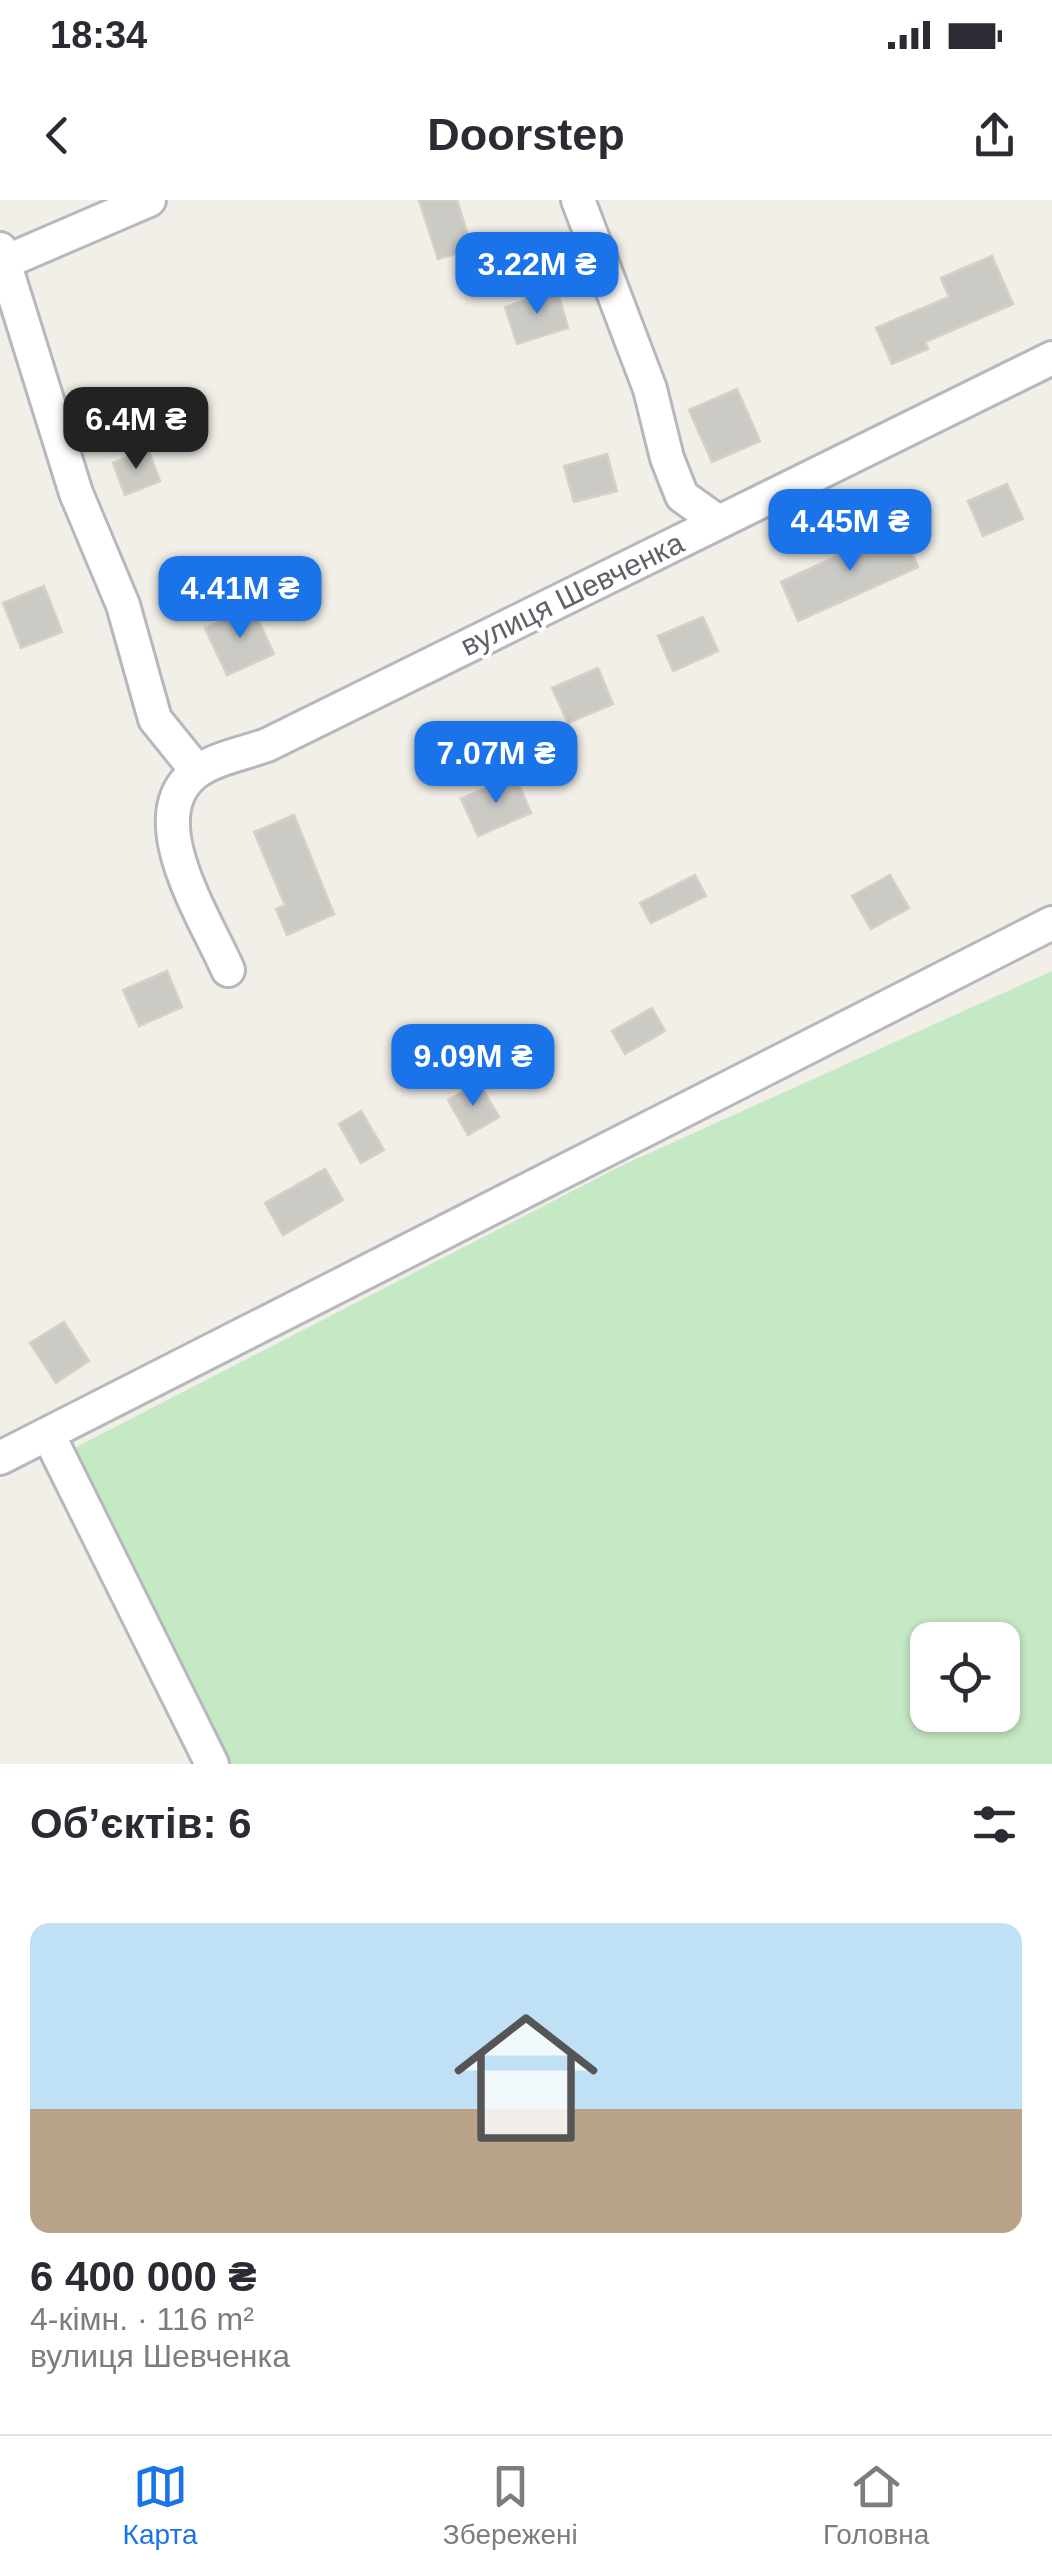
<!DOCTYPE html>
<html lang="uk">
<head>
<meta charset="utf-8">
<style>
	body { margin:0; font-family:Helvetica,sans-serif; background:#f7f7f7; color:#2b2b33; height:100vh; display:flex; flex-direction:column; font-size:38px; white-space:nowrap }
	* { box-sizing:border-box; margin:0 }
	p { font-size:32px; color:#7c7c81 }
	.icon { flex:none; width:55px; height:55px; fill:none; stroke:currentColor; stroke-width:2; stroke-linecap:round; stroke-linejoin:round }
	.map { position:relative; height:1564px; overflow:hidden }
	.sheet { display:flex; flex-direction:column; background:#fff; flex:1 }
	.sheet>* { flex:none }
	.fabs { position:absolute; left:910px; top:1422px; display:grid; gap:20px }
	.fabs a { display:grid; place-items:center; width:110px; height:110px; border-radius:20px; background:#fff; box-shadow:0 2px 8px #0004; font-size:50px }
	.price { position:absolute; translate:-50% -85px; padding:0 22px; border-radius:20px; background:#1a73e8; color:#fff; font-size:32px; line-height:65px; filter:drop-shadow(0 2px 5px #0008) }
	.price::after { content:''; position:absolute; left:50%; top:60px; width:30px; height:22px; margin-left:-15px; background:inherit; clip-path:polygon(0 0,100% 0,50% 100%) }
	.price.on { background:#222; color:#fff }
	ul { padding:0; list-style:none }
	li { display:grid; align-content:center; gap:20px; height:530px; padding:0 30px }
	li+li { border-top:2px solid #e1e1e2 }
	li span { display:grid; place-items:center; height:310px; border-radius:20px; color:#555 }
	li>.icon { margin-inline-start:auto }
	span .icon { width:180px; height:180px; fill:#fffc; stroke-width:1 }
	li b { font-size:42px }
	h2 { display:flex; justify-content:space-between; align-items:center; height:120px; padding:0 30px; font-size:42px }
	.status { display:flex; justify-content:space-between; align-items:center; height:70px; padding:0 50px; background:#fff; direction:ltr }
	.status svg { height:28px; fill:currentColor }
	header { display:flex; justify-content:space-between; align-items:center; height:130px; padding:0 30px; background:#fff; font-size:45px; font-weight:600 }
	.tabs { display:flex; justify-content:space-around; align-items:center; height:140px; border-top:2px solid #e1e1e2; background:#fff; font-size:28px; color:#7c7c81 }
	.tabs a { display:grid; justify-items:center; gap:5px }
	.tabs .on { color:#1a73e8 }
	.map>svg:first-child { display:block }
	.green { fill:#c5e8c5; fill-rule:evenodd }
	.building { fill:#cccac5; stroke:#d6d1c6; stroke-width:2.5 }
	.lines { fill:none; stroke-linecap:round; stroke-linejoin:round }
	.minor-casing { stroke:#b5b8bc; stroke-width:38 }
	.minor { stroke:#fff; stroke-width:32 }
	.labels { text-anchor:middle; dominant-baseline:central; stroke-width:8; stroke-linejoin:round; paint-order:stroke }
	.street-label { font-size:30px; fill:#5f6368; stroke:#fff }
</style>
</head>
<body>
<div class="status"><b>18:34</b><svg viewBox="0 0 49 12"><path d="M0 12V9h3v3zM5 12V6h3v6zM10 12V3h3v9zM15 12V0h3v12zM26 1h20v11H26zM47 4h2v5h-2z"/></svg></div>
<header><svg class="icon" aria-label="back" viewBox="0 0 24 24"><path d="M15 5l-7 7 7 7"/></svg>Doorstep<svg class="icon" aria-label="share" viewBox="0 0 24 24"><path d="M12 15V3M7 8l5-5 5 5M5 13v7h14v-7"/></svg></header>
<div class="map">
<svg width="1052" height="1564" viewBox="0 0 1052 1564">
	<rect width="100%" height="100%" fill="#f1efe8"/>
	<path class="green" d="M1052 771V1564H212L59 1256 623 965ZM928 1440H1002V1515H928Z"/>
	<path class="building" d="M419 0H457L472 49 438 59Z
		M992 56 1013 104 925 142 928 149 892 164 876 128 949 97 941 78Z
		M557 90 568 128 517 144 505 107Z
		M737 189 760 241 712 262 689 210Z
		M148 249 160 281 125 295 113 263Z
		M607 254 617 291 574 302 564 266Z
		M1007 284 1023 319 983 336 968 301Z
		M901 327 918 367 798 421 781 382Z
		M44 386 62 432 21 448 3 403Z
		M252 407 274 454 227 475 205 428Z
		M703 417 718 451 673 471 658 436Z
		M598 468 613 504 568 523 552 488Z
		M515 575 531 613 478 636 461 599Z
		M294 615 334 714 287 735 276 709 285 705 254 632Z
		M695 675 706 696 651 723 640 703Z
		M890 675 909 708 871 729 852 696Z
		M167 771 182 807 139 826 123 790Z
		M652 808 665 831 625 854 612 831Z
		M479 883 499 917 468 935 448 900Z
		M361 911 384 950 361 963 339 924Z
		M325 969 343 1000 283 1035 265 1003Z
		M64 1122 89 1161 56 1183 30 1143Z"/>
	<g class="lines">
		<defs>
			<path id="minor" d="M578 0 650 189 667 258 682 296 717 321
				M0 49 76 293 123 405 155 519 197 571
				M5 62 149 0
				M228 770C206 719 138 617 195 573 213 559 245 553 267 545L1052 158
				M48 1234 212 1564
				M0 1258 1052 723"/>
		</defs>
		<use href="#minor" class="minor-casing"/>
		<use href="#minor" class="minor"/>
	</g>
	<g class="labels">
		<g class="street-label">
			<text transform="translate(572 394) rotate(-26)">вулиця Шевченка</text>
		</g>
	</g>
</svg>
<div class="fabs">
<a><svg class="icon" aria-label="locate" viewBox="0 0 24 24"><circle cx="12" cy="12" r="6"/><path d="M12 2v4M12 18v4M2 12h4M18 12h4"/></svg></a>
</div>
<b class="price" style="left:537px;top:117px">3.22M ₴</b>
<b class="price on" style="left:136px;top:272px">6.4M ₴</b>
<b class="price" style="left:850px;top:374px">4.45M ₴</b>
<b class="price" style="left:240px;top:441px">4.41M ₴</b>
<b class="price" style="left:496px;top:606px">7.07M ₴</b>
<b class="price" style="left:473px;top:909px">9.09M ₴</b>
</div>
<section class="sheet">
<h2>Об’єктів: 6<svg class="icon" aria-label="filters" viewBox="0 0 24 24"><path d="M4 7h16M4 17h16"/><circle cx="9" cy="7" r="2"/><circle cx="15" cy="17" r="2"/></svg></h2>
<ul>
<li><span style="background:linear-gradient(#bfe0f5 60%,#b9a48a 0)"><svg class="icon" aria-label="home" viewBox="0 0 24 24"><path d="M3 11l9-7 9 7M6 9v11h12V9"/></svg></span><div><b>6 400 000 ₴</b><p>4-кімн. · 116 m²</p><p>вулиця Шевченка</p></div></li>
</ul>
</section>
<nav class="tabs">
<a class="on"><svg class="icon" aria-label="map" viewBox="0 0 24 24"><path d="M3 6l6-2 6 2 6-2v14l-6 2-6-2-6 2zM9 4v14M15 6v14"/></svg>Карта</a>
<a><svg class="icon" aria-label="saved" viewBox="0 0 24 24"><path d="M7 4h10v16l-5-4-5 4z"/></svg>Збережені</a>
<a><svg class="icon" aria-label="home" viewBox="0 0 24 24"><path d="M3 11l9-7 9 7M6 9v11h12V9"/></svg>Головна</a>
</nav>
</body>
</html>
